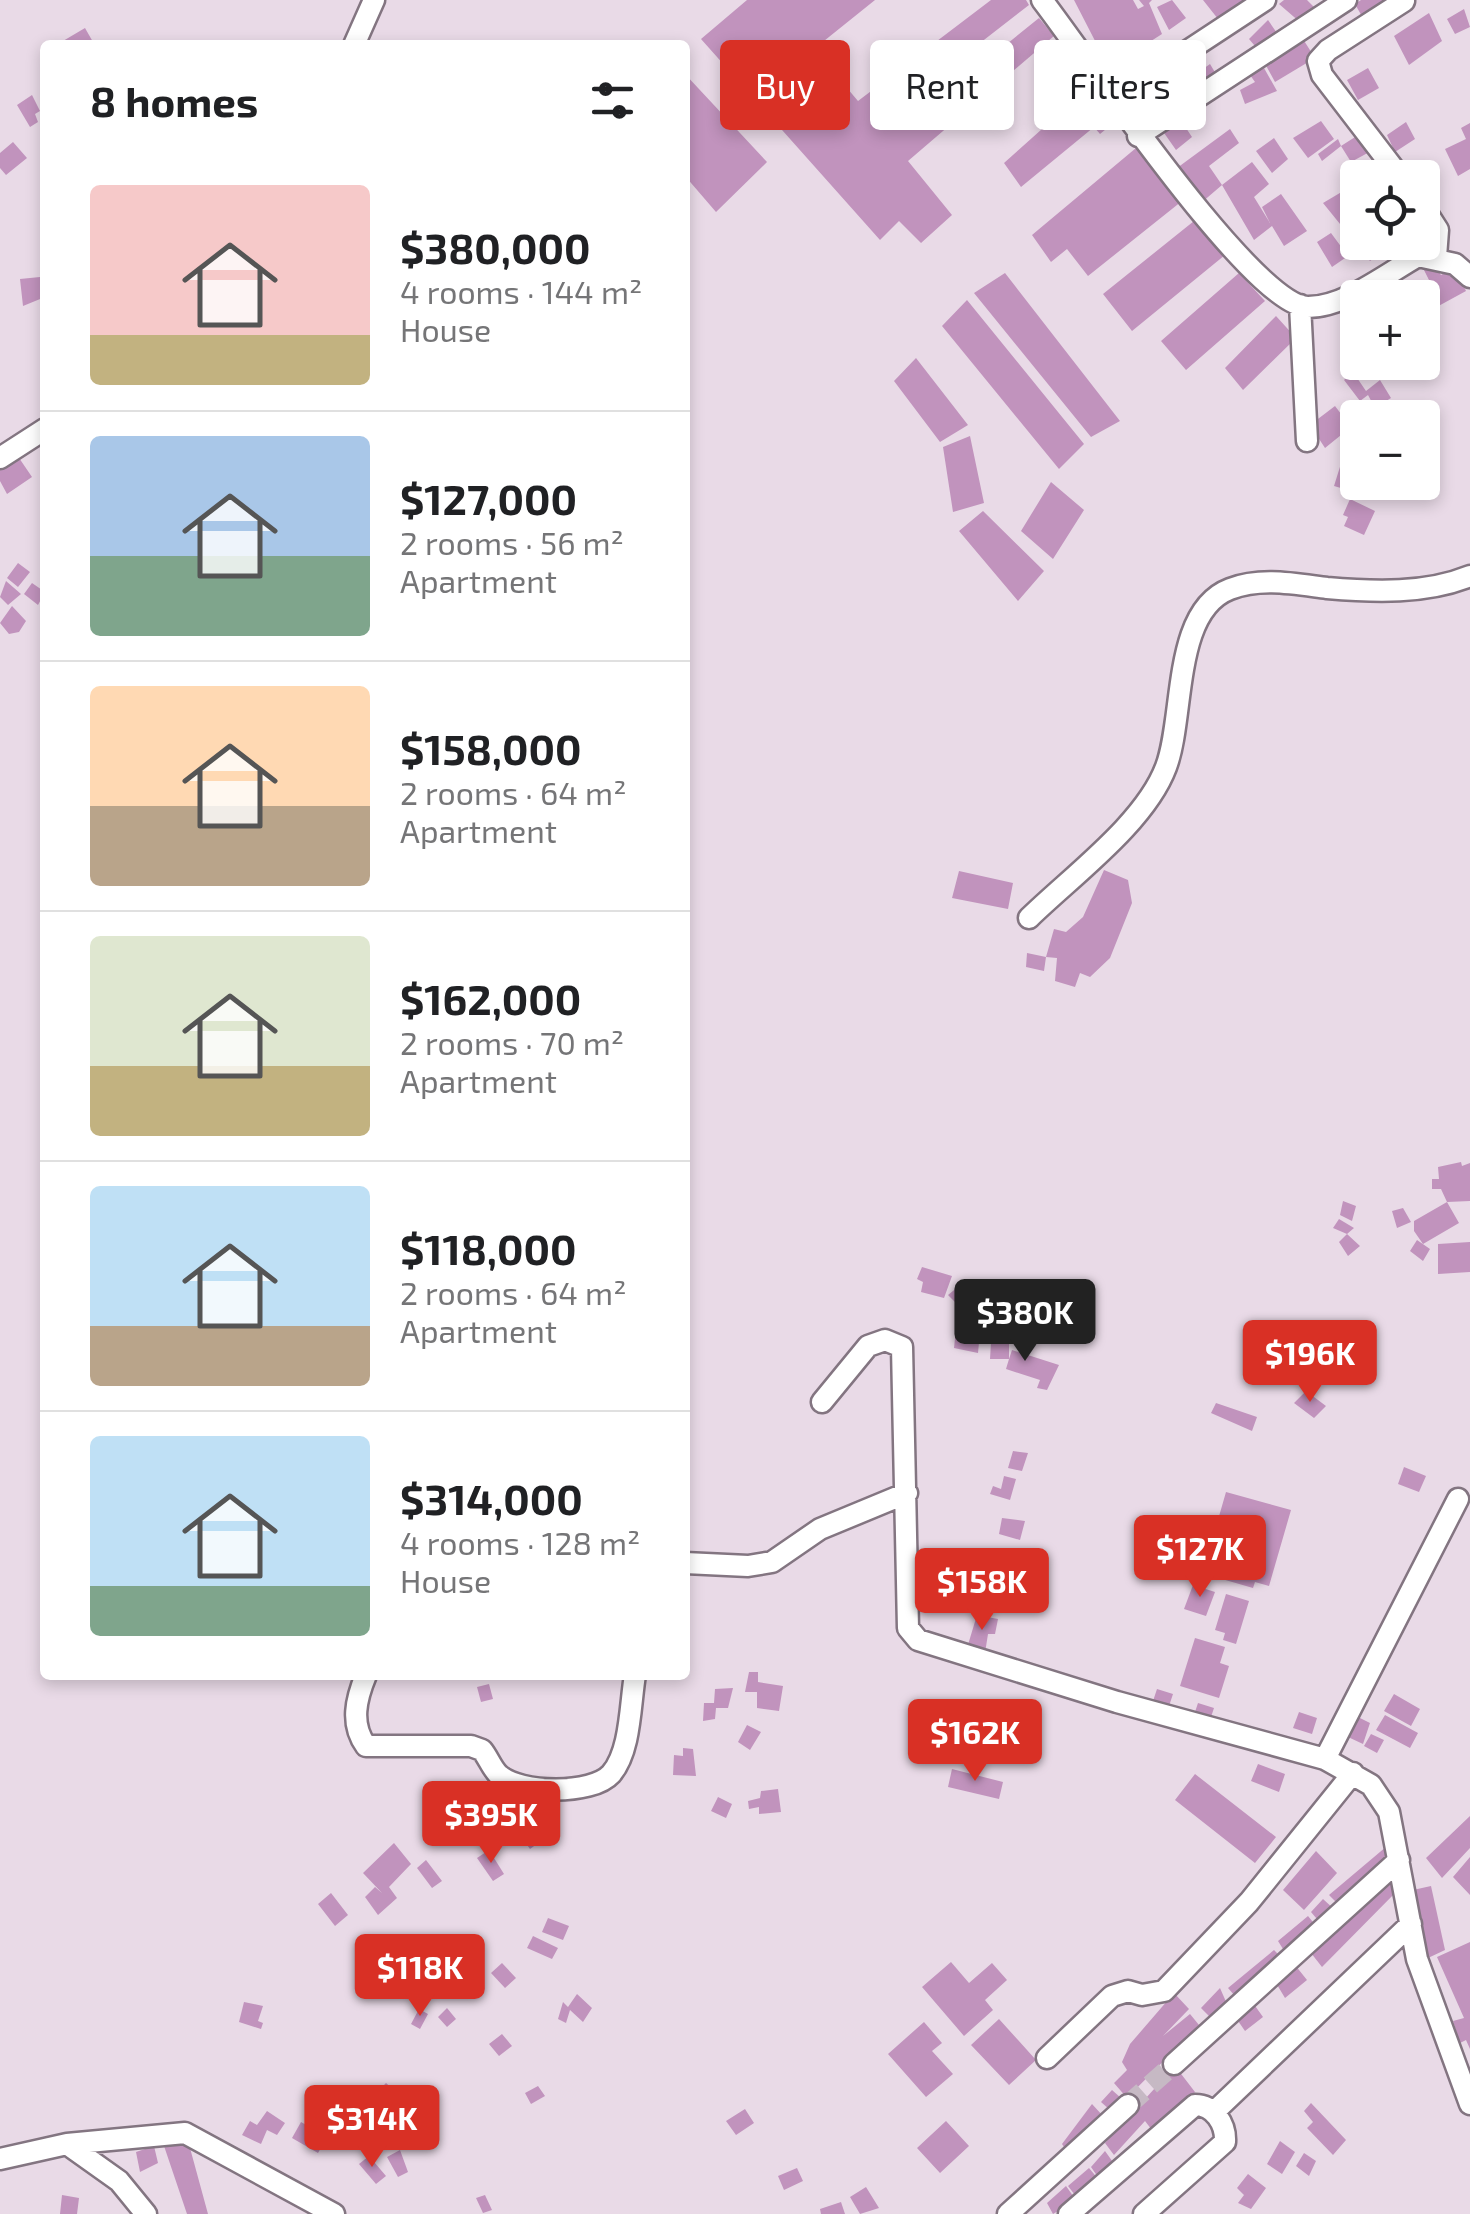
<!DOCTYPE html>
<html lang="en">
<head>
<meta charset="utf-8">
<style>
	body { margin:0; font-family:"Exo 2",sans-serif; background:#f6f6f6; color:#202124; height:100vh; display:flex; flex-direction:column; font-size:38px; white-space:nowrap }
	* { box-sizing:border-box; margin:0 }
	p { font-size:32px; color:#757577 }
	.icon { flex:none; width:55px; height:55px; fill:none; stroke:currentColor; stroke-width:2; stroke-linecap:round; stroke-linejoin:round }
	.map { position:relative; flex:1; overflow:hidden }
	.details { position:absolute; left:40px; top:40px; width:650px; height:1640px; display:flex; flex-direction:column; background:#fff; border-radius:10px; box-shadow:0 5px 15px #0003 }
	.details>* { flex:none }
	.top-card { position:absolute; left:720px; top:40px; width:600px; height:90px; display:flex; gap:20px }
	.buttons { position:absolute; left:1340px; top:160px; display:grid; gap:20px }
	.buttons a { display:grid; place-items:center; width:100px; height:100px; border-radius:10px; background:#fff; box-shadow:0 5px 15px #0003; font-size:50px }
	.price { position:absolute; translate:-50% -85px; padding:0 22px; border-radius:10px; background:#d93025; color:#fff; font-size:32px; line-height:65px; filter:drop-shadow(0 2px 5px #0008) }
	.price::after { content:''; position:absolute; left:50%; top:60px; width:30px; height:22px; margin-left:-15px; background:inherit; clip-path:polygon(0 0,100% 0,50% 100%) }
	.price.selected { background:#222; color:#fff }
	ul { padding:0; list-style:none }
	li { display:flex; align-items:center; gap:30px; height:250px; padding:0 50px }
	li+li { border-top:2px solid #e0e0e0 }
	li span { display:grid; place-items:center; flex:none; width:280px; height:200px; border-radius:10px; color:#555 }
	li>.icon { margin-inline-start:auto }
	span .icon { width:120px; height:120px; fill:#fffc; stroke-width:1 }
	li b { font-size:42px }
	h2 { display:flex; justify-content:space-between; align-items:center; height:120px; padding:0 50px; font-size:42px }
	.pill { padding:0 35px; border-radius:10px; background:#fff; box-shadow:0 5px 15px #0003; font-size:35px; line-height:90px }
	.pill.selected { background:#d93025; color:#fff }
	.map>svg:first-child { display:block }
	.building { fill:#c193bd }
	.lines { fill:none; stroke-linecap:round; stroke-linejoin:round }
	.minor-tunnel { stroke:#c6b9c4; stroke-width:20; stroke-dasharray:20 10; stroke-linecap:butt }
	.minor-casing { stroke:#837581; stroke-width:25 }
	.minor { stroke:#fff; stroke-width:20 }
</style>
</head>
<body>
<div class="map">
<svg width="1470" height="2214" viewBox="0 0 1470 2214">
	<rect width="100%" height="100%" fill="#e9dae7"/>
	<path class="building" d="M747 0H875L814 49 858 101 991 0H1026L1029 5 971 50 982 64 1039 18 1054 36 908 161 952 215 921 243 899 221 880 240 701 39Z
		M1074 0H1133L1138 9 1144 6 1139 0H1152L1149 3 1162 34 1109 68Z
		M1172 0 1186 18 1169 30 1157 7Z
		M1203 0H1246L1238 5 1242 10 1222 24Z
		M1284 0H1307L1314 7 1301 23 1279 4Z
		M1361 0H1385L1388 6 1364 20 1355 4Z
		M1464 9 1470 27 1455 34 1447 19Z
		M1429 13 1442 41 1409 65 1394 36Z
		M1268 20 1279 36 1260 52 1249 39Z
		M85 28 93 42 65 45 63 41Z
		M1301 36 1315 58 1275 82 1263 60Z
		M1210 64 1219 79 1205 89 1196 74Z
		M1264 68 1277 91 1245 104 1240 90 1255 82 1250 75Z
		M1368 68 1379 88 1358 100 1347 80Z
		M685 74 767 162 716 212 685 176Z
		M1150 76 1160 92 1143 105 1134 89Z
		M1089 87 1117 120 1100 134 1094 127 1021 187 1004 163Z
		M32 95 40 111 35 114 38 122 30 127 17 105Z
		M1180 119 1192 137 1176 150 1162 130Z
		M1321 121 1334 139 1308 158 1293 138Z
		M1406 122 1415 139 1395 152 1387 135Z
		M1470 123V169L1458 176 1445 149 1466 139 1461 128Z
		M1230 129 1239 143 1209 166 1222 185 1201 203 1177 168Z
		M1363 132 1375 149 1351 162 1341 146Z
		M1274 138 1288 159 1272 173 1256 151Z
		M1338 139 1341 146 1322 161 1318 154Z
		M13 142 27 158 6 175 0 168V153Z
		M1136 148 1182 201 1088 276 1067 249 1051 262 1032 235Z
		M1252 162 1269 184 1254 197 1270 223 1262 207 1281 194 1307 231 1284 246 1272 226 1254 240 1222 185Z
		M1355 184 1358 202 1352 206 1358 213V242H1380L1386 249 1370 261 1323 203Z
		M1194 221 1225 255 1132 331 1103 294Z
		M1331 233 1348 256 1332 267 1317 242Z
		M1432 261 1441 275 1455 267 1466 291 1422 315V298H1389L1405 285 1429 280 1422 266Z
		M1005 273 1120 421 1091 437 974 293Z
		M1239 273 1265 301 1186 370 1161 341Z
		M40 277 45 297 23 306 20 279Z
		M967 300 1084 444 1059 469 942 326Z
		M1276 316 1296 338 1243 390 1225 368Z
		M1422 353 1432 369 1411 380 1399 362H1422Z
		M916 358 968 425 940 442 894 381Z
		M1353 372 1366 391 1380 380 1391 398 1375 408 1368 395 1360 401 1344 380Z
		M1335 406 1351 427 1325 448 1310 425Z
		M970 436 984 503 953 512 943 447Z
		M15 452 32 477 7 494 0 481V462Z
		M1344 454 1358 458V482H1372L1368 496 1334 486Z
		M1051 482 1084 510 1053 559 1021 531Z
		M1350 499 1375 511 1364 535 1344 526 1348 517 1343 515Z
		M983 511 1044 571 1018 601 959 531Z
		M18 563 30 572 18 587 7 578Z
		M6 581 21 594 8 605 0 597Z
		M32 583 45 592 38 605 24 594Z
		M12 606 26 621 19 632 9 634 0 623Z
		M1104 870 1128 880 1132 903 1110 958 1090 977 1080 973 1075 987 1055 981 1057 958 1046 957 1054 929 1066 932 1083 917Z
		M959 871 1013 883 1008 909 952 898Z
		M1027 953 1046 957 1044 971 1026 967Z
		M1461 1162 1462 1166 1470 1163V1201L1447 1202 1441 1189H1432V1179H1439L1438 1167Z
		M1343 1201 1356 1206 1352 1221 1340 1215Z
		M1447 1202 1459 1223 1423 1244 1414 1231V1221Z
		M1403 1208 1411 1222 1397 1228 1392 1211Z
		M1339 1219 1354 1228 1347 1234 1360 1246 1348 1256 1339 1242 1347 1234 1333 1228Z
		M1417 1240 1430 1249 1423 1261 1410 1251Z
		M1470 1242V1272L1438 1274V1244Z
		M922 1267 952 1276 944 1298 921 1292 923 1282 917 1279Z
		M964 1282 980 1300 971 1308 963 1300 958 1305 948 1295Z
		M956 1329 980 1332 978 1353 954 1348Z
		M1019 1329 1034 1334 1030 1345 1015 1340Z
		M991 1343H1009V1359L1012 1350 1059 1365 1047 1390 1037 1388 1040 1380 1006 1369 1009 1359H990Z
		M1306 1391 1326 1406 1314 1418 1294 1403Z
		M1216 1403 1257 1417 1252 1431 1211 1413Z
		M1013 1451 1028 1453 1022 1471 1008 1468Z
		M1404 1467 1426 1476 1419 1492 1398 1484Z
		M1004 1476 1016 1479 1010 1500 990 1494 993 1486 1001 1489Z
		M1226 1492 1291 1510 1269 1586 1255 1582 1253 1588 1215 1577 1217 1569 1205 1565Z
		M1002 1518 1025 1521 1020 1540 999 1534Z
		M1001 1557 1019 1565 1015 1578 997 1572Z
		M981 1577 999 1581 995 1593 977 1588Z
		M1193 1585 1215 1592 1206 1616 1184 1609Z
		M1226 1594 1249 1601 1236 1644 1223 1640 1225 1633 1215 1630Z
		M977 1615 998 1619 995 1634H988L985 1653 967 1648Z
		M1195 1638 1225 1647 1220 1663 1229 1666 1219 1698 1180 1686Z
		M749 1672H758V1682L783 1686 779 1711 757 1708V1692H745Z
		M489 1684 493 1699 481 1702 477 1687Z
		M733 1688 728 1708H716L715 1719 703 1721 704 1703H714L715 1689Z
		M1157 1689 1173 1694 1169 1706 1153 1701Z
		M1394 1694 1420 1709 1411 1726 1384 1711Z
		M1198 1703 1214 1708 1208 1726 1192 1721Z
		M1299 1712 1317 1718 1312 1734 1293 1728Z
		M1385 1715 1418 1733 1410 1748 1376 1730Z
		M1358 1717 1370 1723 1363 1744 1348 1737Z
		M747 1725 761 1732 750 1750 738 1742Z
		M1371 1734 1384 1740 1377 1753 1364 1746Z
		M683 1748 693 1749 696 1776 673 1775 674 1755 683 1756Z
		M1258 1764 1285 1774 1279 1792 1251 1781Z
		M952 1769 1003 1782 999 1799 948 1787Z
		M1195 1774 1276 1837 1255 1863 1175 1800Z
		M778 1789 781 1812 759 1814V1807L749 1809 748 1801 760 1798 761 1791Z
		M718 1797 732 1804 726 1818 711 1811Z
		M1470 1816V1848L1442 1878 1426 1858Z
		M526 1820 541 1841 530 1849 515 1828Z
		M1393 1841 1397 1858 1341 1907 1329 1895Z
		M394 1843 411 1864 389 1887 397 1898 378 1915 365 1897 375 1887 382 1893 363 1873Z
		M489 1850 504 1874 493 1881 477 1858Z
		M1316 1851 1337 1873 1304 1910 1283 1890Z
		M1470 1857V1895L1453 1877Z
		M426 1860 442 1881 432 1888 417 1868Z
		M1391 1873 1399 1889 1322 1967 1311 1953Z
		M1431 1886 1445 1950 1428 1958 1413 1890Z
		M331 1893 348 1915 335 1926 318 1904Z
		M1323 1899 1335 1910 1322 1925 1311 1912Z
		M1308 1916 1317 1927 1288 1957 1278 1941Z
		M548 1918 569 1926 563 1940 542 1932Z
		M533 1936 558 1948 552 1959 527 1948Z
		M1470 1942V2049L1466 2040 1460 2043 1453 2021 1464 2018 1437 1957Z
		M370 1947 381 1958 371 1969 361 1956Z
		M1274 1950 1280 1956 1235 1996 1228 1988Z
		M951 1962 969 1983 992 1963 1007 1980 985 2000 993 2010 964 2036 922 1987Z
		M502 1963 516 1978 505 1988 491 1973Z
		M1295 1965 1307 1980 1285 1998 1276 1983Z
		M1220 1988 1227 2004 1212 2019 1201 2008Z
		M1174 1993 1189 2009 1163 2036 1190 2014 1199 2025 1127 2098 1114 2083 1127 2070 1122 2062 1130 2044Z
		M577 1994 592 2008 583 2022 570 2010 566 2023 558 2019 563 2002 568 2007Z
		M244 2002 263 2006 258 2021 263 2023 261 2029 239 2022Z
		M1253 2003 1263 2017 1245 2031 1236 2018Z
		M447 2008 456 2019 447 2027 438 2017Z
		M419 2009 428 2014 420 2029 411 2024Z
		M999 2019 1036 2060 1009 2085 971 2045Z
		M924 2022 942 2043 932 2051 953 2074 926 2097 888 2054Z
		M502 2034 512 2046 499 2056 489 2044Z
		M1175 2066 1195 2092 1155 2134 1145 2121 1114 2155 1105 2143Z
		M386 2083 395 2091 384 2104 374 2095Z
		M538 2086 545 2096 531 2104 525 2093Z
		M356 2089 379 2109 366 2125 343 2105Z
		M1112 2090 1121 2098 1110 2110 1101 2102Z
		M1311 2103 1346 2140 1333 2155 1307 2128 1313 2122 1304 2111Z
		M1092 2104 1103 2116 1068 2153 1062 2144Z
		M745 2109 754 2123 736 2135 726 2121Z
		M267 2111 285 2123 277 2135 267 2130 261 2144 242 2135 250 2121 257 2125Z
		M379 2120 392 2134 378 2149 364 2134Z
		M946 2121 969 2146 940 2173 917 2148Z
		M301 2122 327 2137 318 2153 292 2138Z
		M351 2129 353 2146 336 2149 333 2132Z
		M188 2135 190 2148 208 2214H187L163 2143Z
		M1280 2141 1295 2152 1282 2174 1267 2164Z
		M154 2146 158 2163 140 2172 136 2152Z
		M400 2150 408 2172 398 2177 387 2157Z
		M1105 2151 1115 2165 1100 2180 1091 2167Z
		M1304 2153 1316 2161 1309 2176 1296 2166Z
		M369 2156 386 2176 376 2184 359 2164Z
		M797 2168 803 2181 784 2190 778 2176Z
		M1089 2168 1099 2180 1078 2199 1068 2186Z
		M1248 2174 1266 2188 1251 2209 1238 2203 1244 2195 1237 2188Z
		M1066 2186 1076 2200 1053 2214 1047 2203Z
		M866 2187 879 2208 860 2214 850 2197Z
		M62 2195 79 2198 77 2214H60Z
		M485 2195 492 2210 483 2213 476 2198Z
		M841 2202 845 2214H821L820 2209Z"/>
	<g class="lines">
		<path class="minor-tunnel" d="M1128 2105 1174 2064"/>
		<defs>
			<path id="minor" d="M1042 0C1082 51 1252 306 1308 307 1345 307 1386 274 1418 256L1455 264 1470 277
				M354 45 374 0
				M1113 100 1265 0
				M1138 136 1346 0
				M1401 178 1322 75 1318 61 1328 50 1404 1
				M1422 205 1438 230 1436 257
				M1300 305 1307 441
				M0 458 45 429
				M1029 918C1072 876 1145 823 1166 767 1185 717 1172 611 1230 589 1261 577 1295 584 1327 588 1374 592 1426 594 1470 576
				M822 1402 868 1346 885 1340 902 1347 908 1628 918 1640 1117 1702 1325 1759 1371 1785 1389 1812 1417 1959 1470 2104
				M685 1563 748 1566 772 1562 820 1529 907 1493
				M366 1675C356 1699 350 1724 366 1746H471L482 1750C488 1757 492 1769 499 1775 520 1794 592 1795 611 1774 631 1751 630 1704 635 1675
				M1325 1759 1458 1499
				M1047 2058 1112 1996 1128 1991 1142 1995 1164 1991 1249 1902 1353 1773
				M1174 2064 1399 1860
				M1215 2111 1411 1924
				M67 2144 119 2181 146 2214
				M0 2159 67 2144 185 2133 334 2214
				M1008 2214 1128 2105
				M1069 2214 1195 2105C1214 2105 1226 2124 1225 2142L1144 2214"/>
		</defs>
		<use href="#minor" class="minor-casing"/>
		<use href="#minor" class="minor"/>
	</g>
</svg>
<div class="buttons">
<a><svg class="icon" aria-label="locate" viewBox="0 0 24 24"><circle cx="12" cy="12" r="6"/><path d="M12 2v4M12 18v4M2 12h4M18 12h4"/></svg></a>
<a>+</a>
<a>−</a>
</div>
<b class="price selected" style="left:1025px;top:1364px">$380K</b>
<b class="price" style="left:1310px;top:1405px">$196K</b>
<b class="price" style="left:1200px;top:1600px">$127K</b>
<b class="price" style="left:982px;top:1633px">$158K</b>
<b class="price" style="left:975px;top:1784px">$162K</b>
<b class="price" style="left:491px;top:1866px">$395K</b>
<b class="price" style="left:420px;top:2019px">$118K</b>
<b class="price" style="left:372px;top:2170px">$314K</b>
<div class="top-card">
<a class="pill selected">Buy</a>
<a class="pill">Rent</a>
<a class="pill">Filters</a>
</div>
<section class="details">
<h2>8 homes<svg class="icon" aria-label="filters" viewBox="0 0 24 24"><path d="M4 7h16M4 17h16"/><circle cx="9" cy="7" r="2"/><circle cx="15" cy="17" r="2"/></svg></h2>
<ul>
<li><span style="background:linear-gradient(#f6c9c9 75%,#c2b280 0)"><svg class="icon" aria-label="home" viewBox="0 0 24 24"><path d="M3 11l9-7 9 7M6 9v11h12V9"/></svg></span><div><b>$380,000</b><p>4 rooms · 144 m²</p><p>House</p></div></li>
<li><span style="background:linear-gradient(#a9c7e8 60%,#7fa58c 0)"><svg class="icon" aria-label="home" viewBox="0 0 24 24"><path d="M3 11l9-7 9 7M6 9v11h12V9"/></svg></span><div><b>$127,000</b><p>2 rooms · 56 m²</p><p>Apartment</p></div></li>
<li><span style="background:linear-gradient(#ffd9b3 60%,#b9a48a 0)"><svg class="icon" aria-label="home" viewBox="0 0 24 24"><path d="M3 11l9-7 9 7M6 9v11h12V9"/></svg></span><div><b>$158,000</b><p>2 rooms · 64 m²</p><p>Apartment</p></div></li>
<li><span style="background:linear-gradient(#dfe7d0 65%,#c2b280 0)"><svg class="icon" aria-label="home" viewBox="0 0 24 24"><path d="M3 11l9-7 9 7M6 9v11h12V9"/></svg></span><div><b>$162,000</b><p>2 rooms · 70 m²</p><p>Apartment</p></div></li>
<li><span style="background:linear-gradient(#bfe0f5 70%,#b9a48a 0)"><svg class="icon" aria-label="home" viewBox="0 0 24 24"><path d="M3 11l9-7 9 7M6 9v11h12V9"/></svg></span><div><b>$118,000</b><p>2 rooms · 64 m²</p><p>Apartment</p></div></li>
<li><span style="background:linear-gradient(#bfe0f5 75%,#7fa58c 0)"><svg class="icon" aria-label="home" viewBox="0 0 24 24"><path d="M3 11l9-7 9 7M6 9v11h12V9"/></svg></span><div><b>$314,000</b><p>4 rooms · 128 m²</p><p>House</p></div></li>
</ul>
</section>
</div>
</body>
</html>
